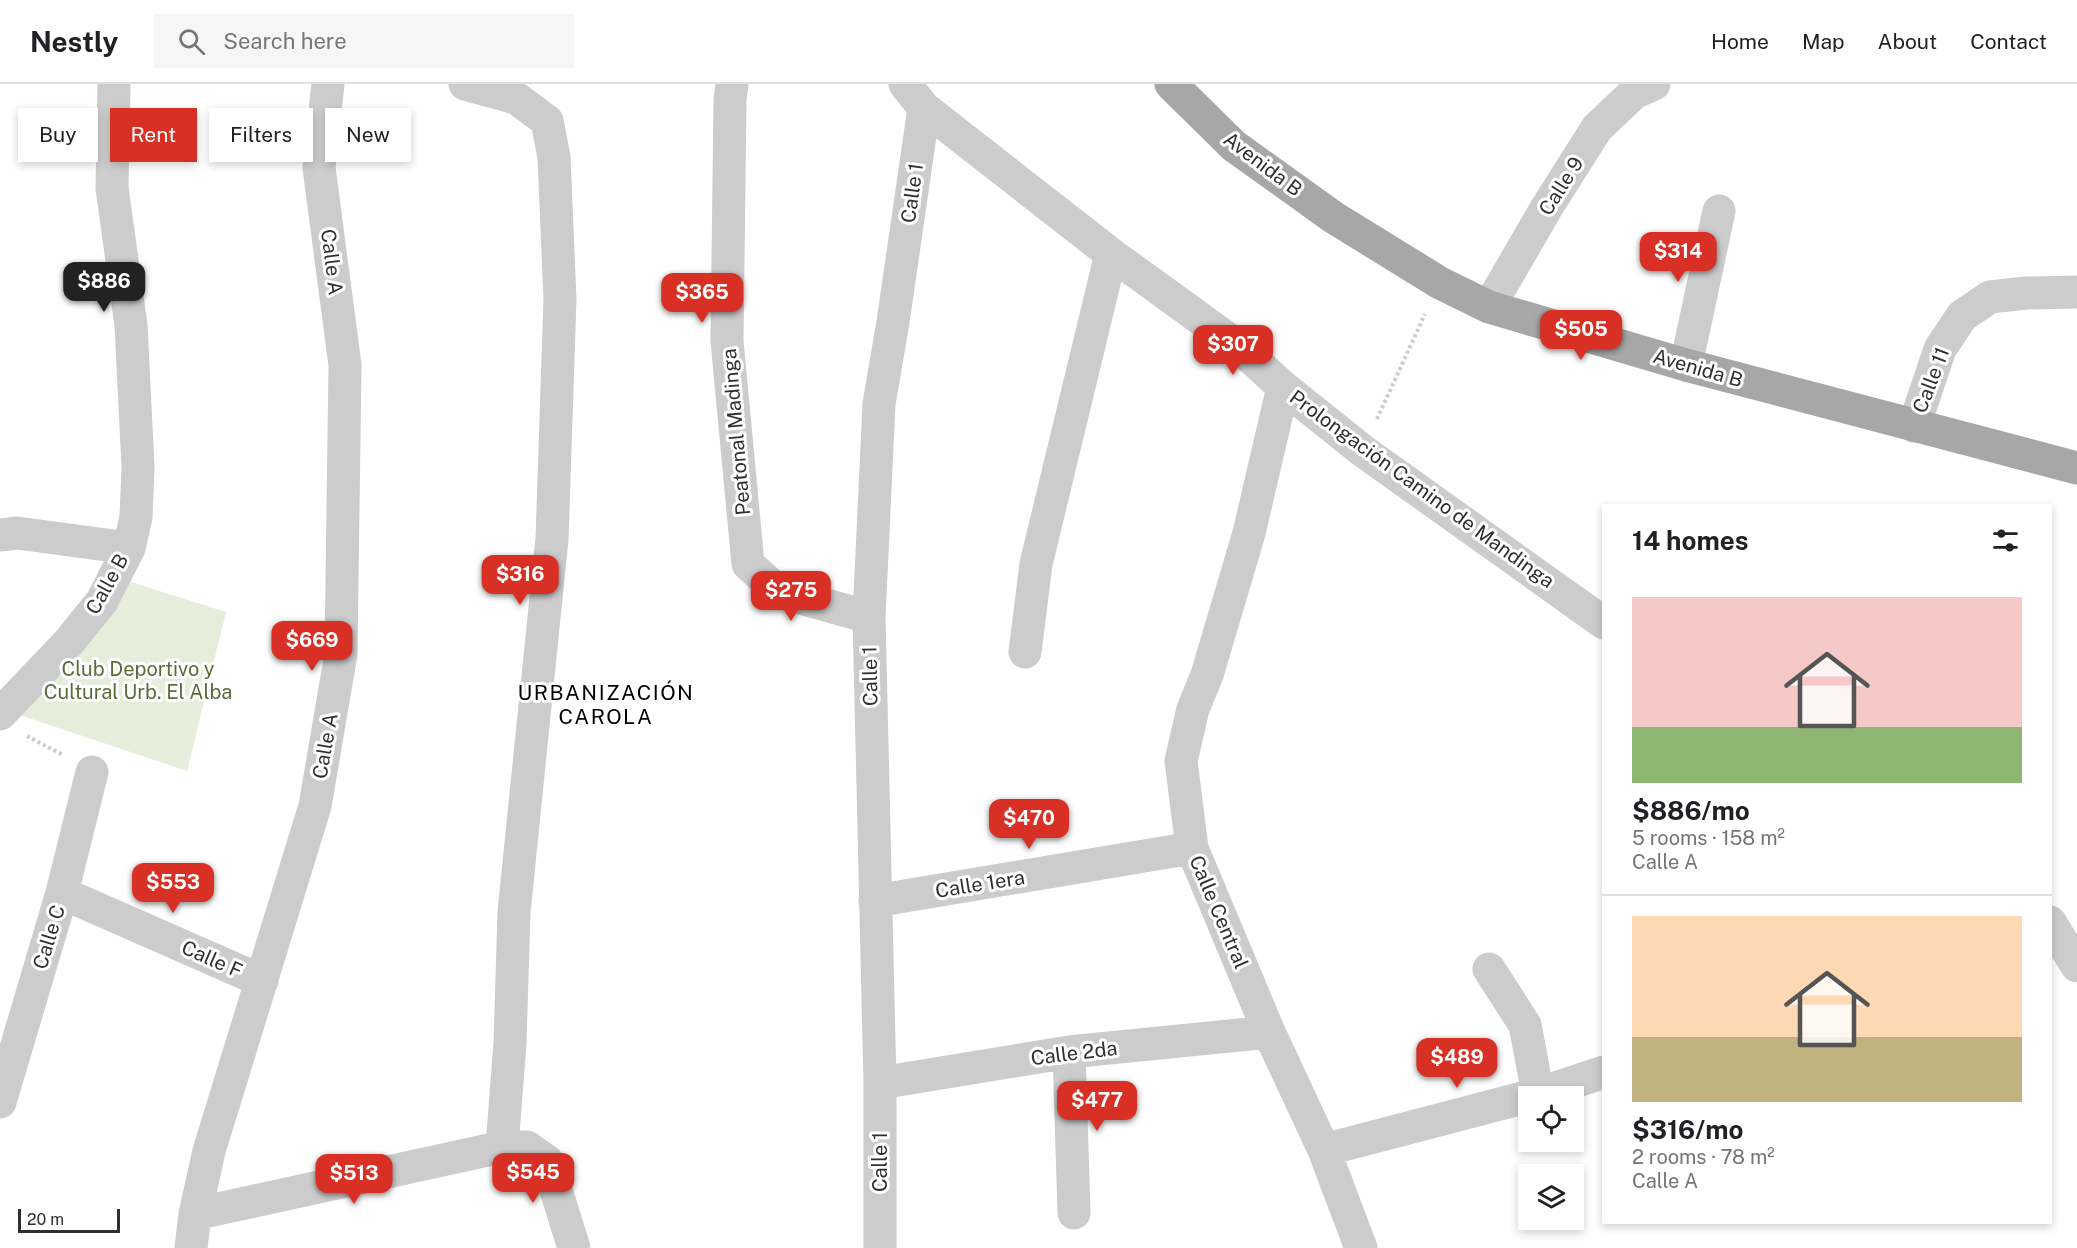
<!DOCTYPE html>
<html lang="en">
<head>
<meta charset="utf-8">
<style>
	body { margin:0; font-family:"Public Sans",sans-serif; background:#f6f6f6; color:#202124; height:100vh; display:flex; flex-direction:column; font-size:22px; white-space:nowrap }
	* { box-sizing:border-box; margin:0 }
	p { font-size:20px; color:#757577 }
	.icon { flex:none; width:33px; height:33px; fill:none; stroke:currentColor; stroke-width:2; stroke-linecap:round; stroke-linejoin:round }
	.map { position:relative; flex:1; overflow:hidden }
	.side { position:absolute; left:1602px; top:420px; width:450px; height:720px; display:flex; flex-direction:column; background:#fff; border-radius:0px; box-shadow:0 3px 9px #0003 }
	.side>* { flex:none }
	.banner { position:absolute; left:18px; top:24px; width:570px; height:54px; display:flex; gap:12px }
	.controls { position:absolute; left:1518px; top:1002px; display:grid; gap:12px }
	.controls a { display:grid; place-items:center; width:66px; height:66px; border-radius:0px; background:#fff; box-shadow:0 3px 9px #0003; font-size:30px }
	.scale { position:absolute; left:18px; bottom:15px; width:102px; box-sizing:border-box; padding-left:6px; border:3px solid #2f2f2f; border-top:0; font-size:16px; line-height:21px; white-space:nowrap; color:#2f2f2f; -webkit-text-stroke:4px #fff; paint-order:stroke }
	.price { position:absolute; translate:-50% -51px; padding:0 14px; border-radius:12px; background:#d93025; color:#fff; font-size:20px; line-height:39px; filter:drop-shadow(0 2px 3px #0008) }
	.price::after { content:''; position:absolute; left:50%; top:36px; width:18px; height:14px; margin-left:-9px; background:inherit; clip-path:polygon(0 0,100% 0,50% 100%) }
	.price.current { background:#222; color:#fff }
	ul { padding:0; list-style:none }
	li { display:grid; align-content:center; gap:12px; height:318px; padding:0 30px }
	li+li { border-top:2px solid #e0e0e0 }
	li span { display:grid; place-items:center; height:186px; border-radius:0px; color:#555 }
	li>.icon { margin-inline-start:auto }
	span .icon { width:108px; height:108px; fill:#fffc; stroke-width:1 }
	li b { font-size:26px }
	h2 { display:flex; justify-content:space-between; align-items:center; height:72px; padding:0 30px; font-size:26px }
	.pill { padding:0 21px; border-radius:0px; background:#fff; box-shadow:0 3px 9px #0003; font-size:21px; line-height:54px }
	.pill.current { background:#d93025; color:#fff }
	header { display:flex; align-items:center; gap:36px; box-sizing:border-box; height:84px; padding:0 30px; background:#fff; border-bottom:2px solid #e0e0e0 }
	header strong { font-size:28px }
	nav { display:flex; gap:33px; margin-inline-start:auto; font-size:21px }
	.search { width:420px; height:54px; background:#f6f6f6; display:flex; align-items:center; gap:15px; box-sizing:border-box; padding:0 21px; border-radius:0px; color:#757577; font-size:22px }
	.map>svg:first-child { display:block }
	.green { fill:#e7eddb }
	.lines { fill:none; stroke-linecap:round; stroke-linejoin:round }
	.path { stroke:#ccc; stroke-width:4; stroke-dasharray:3 3; stroke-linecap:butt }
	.minor { stroke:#ccc; stroke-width:33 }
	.major { stroke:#a7a7a7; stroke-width:33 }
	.labels { text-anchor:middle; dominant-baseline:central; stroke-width:6; stroke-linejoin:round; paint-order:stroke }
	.street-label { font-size:20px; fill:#2f2f2f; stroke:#fff }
	.park-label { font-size:20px; fill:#576e38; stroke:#fff }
	.neighbourhood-label { font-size:21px; letter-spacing:1.5px; fill:#000; stroke:#fff }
</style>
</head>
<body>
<header>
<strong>Nestly</strong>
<div class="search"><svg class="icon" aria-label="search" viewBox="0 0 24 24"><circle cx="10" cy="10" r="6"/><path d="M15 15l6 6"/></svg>Search here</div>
<nav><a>Home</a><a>Map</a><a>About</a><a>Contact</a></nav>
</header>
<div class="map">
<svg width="2077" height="1164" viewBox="0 0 2077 1164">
	<rect width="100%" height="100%" fill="#fff"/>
	<path class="green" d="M131 498 226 528 187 687 20 631Z"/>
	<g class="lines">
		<path class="path" d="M1377 335 1425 230
			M27 652 63 671"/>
		<path class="minor" d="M114 0 112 104 131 241 138 383 136 433 129 464
			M465 0 516 14 547 37 554 73 560 215 552 455 514 828 510 959 502 1063
			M732 0 730 15 727 257 748 480 779 508 869 533
			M905 0 924 24 1111 170 1238 262 1283 303 1363 367 1604 539
			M1489 223 1547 123 1597 44 1634 9 1654 0
			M1686 281 1719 127
			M1283 303 1249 449 1207 591 1193 625 1181 677 1192 764 1269 948 1324 1066 1361 1164
			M1914 342 1940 265 1962 232 1990 213 2026 209 2077 208
			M0 451 17 449 129 464 102 517 68 559 0 630
			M1025 568 1036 480 1111 170
			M62 809 262 897
			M875 817 1192 764
			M2050 838 2077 882
			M1489 885 1525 941 1538 1010
			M1069 968 1074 1129
			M880 999 1069 968 1269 948
			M0 1018 62 809 92 688
			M1324 1066 1538 1010 1604 988
			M195 1130 502 1063H527L547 1077 574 1164
			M191 1164 195 1130 209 1067 315 722 341 570 345 281 319 84 328 0
			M880 1164V999L869 533 879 320 893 238 924 24"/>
		<path class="major" d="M1171 0 1234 62 1333 133 1440 199 1489 223 1686 281 2077 384"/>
	</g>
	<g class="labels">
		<g class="street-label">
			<text transform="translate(1263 80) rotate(37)">Avenida B</text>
			<text transform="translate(1561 102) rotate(-58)">Calle 9</text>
			<text transform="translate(912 109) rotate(-82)">Calle 1</text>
			<text transform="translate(332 178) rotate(83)">Calle A</text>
			<text transform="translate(1698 284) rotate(16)">Avenida B</text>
			<text transform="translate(1931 296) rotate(-69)">Calle 11</text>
			<text transform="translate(736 348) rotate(-95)">Peatonal Madinga</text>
			<text transform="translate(1422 405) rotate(36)">Prolongación Camino de Mandinga</text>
			<text transform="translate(107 500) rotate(-61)">Calle B</text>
			<text transform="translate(870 592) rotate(-91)">Calle 1</text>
			<text transform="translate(325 662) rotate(-80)">Calle A</text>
			<text transform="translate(980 800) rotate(-9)">Calle 1era</text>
			<text transform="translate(1219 828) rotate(67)">Calle Central</text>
			<text transform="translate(49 853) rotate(-73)">Calle C</text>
			<text transform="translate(212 875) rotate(24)">Calle F</text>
			<text transform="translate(1074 969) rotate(-7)">Calle 2da</text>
			<text transform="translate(880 1078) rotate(-90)">Calle 1</text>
		</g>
		<g class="park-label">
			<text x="138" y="585">Club Deportivo y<tspan x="138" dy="23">Cultural Urb. El Alba</tspan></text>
		</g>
		<g class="neighbourhood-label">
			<text x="606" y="608">URBANIZACIÓN<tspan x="606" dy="24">CAROLA</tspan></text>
		</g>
	</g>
</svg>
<div class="controls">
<a><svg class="icon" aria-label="locate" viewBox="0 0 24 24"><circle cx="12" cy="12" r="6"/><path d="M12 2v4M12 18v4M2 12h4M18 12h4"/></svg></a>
<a><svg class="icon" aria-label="layers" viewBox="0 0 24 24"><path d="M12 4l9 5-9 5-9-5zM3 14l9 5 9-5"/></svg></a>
</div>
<div class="scale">20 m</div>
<b class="price" style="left:1678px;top:199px">$314</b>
<b class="price current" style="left:104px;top:229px">$886</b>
<b class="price" style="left:702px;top:240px">$365</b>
<b class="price" style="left:1581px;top:277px">$505</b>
<b class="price" style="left:1233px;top:292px">$307</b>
<b class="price" style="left:520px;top:522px">$316</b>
<b class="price" style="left:791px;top:538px">$275</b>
<b class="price" style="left:312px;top:588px">$669</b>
<b class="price" style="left:1029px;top:766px">$470</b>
<b class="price" style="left:173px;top:830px">$553</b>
<b class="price" style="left:1457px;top:1005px">$489</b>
<b class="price" style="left:1097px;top:1048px">$477</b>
<b class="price" style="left:533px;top:1120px">$545</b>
<b class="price" style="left:354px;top:1121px">$513</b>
<div class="banner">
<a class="pill">Buy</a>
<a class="pill current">Rent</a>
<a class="pill">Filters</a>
<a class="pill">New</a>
</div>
<section class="side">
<h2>14 homes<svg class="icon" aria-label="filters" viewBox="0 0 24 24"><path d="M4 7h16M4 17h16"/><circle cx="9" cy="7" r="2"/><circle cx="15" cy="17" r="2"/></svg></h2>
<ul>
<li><span style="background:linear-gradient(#f6c9c9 70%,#8fb573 0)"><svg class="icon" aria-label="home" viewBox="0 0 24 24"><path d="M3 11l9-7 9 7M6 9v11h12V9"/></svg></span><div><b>$886/mo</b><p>5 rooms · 158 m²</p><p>Calle A</p></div></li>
<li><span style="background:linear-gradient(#ffd9b3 65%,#c2b280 0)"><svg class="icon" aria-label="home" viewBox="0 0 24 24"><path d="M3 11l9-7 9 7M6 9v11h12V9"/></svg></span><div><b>$316/mo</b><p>2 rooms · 78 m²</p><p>Calle A</p></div></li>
</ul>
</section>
</div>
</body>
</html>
